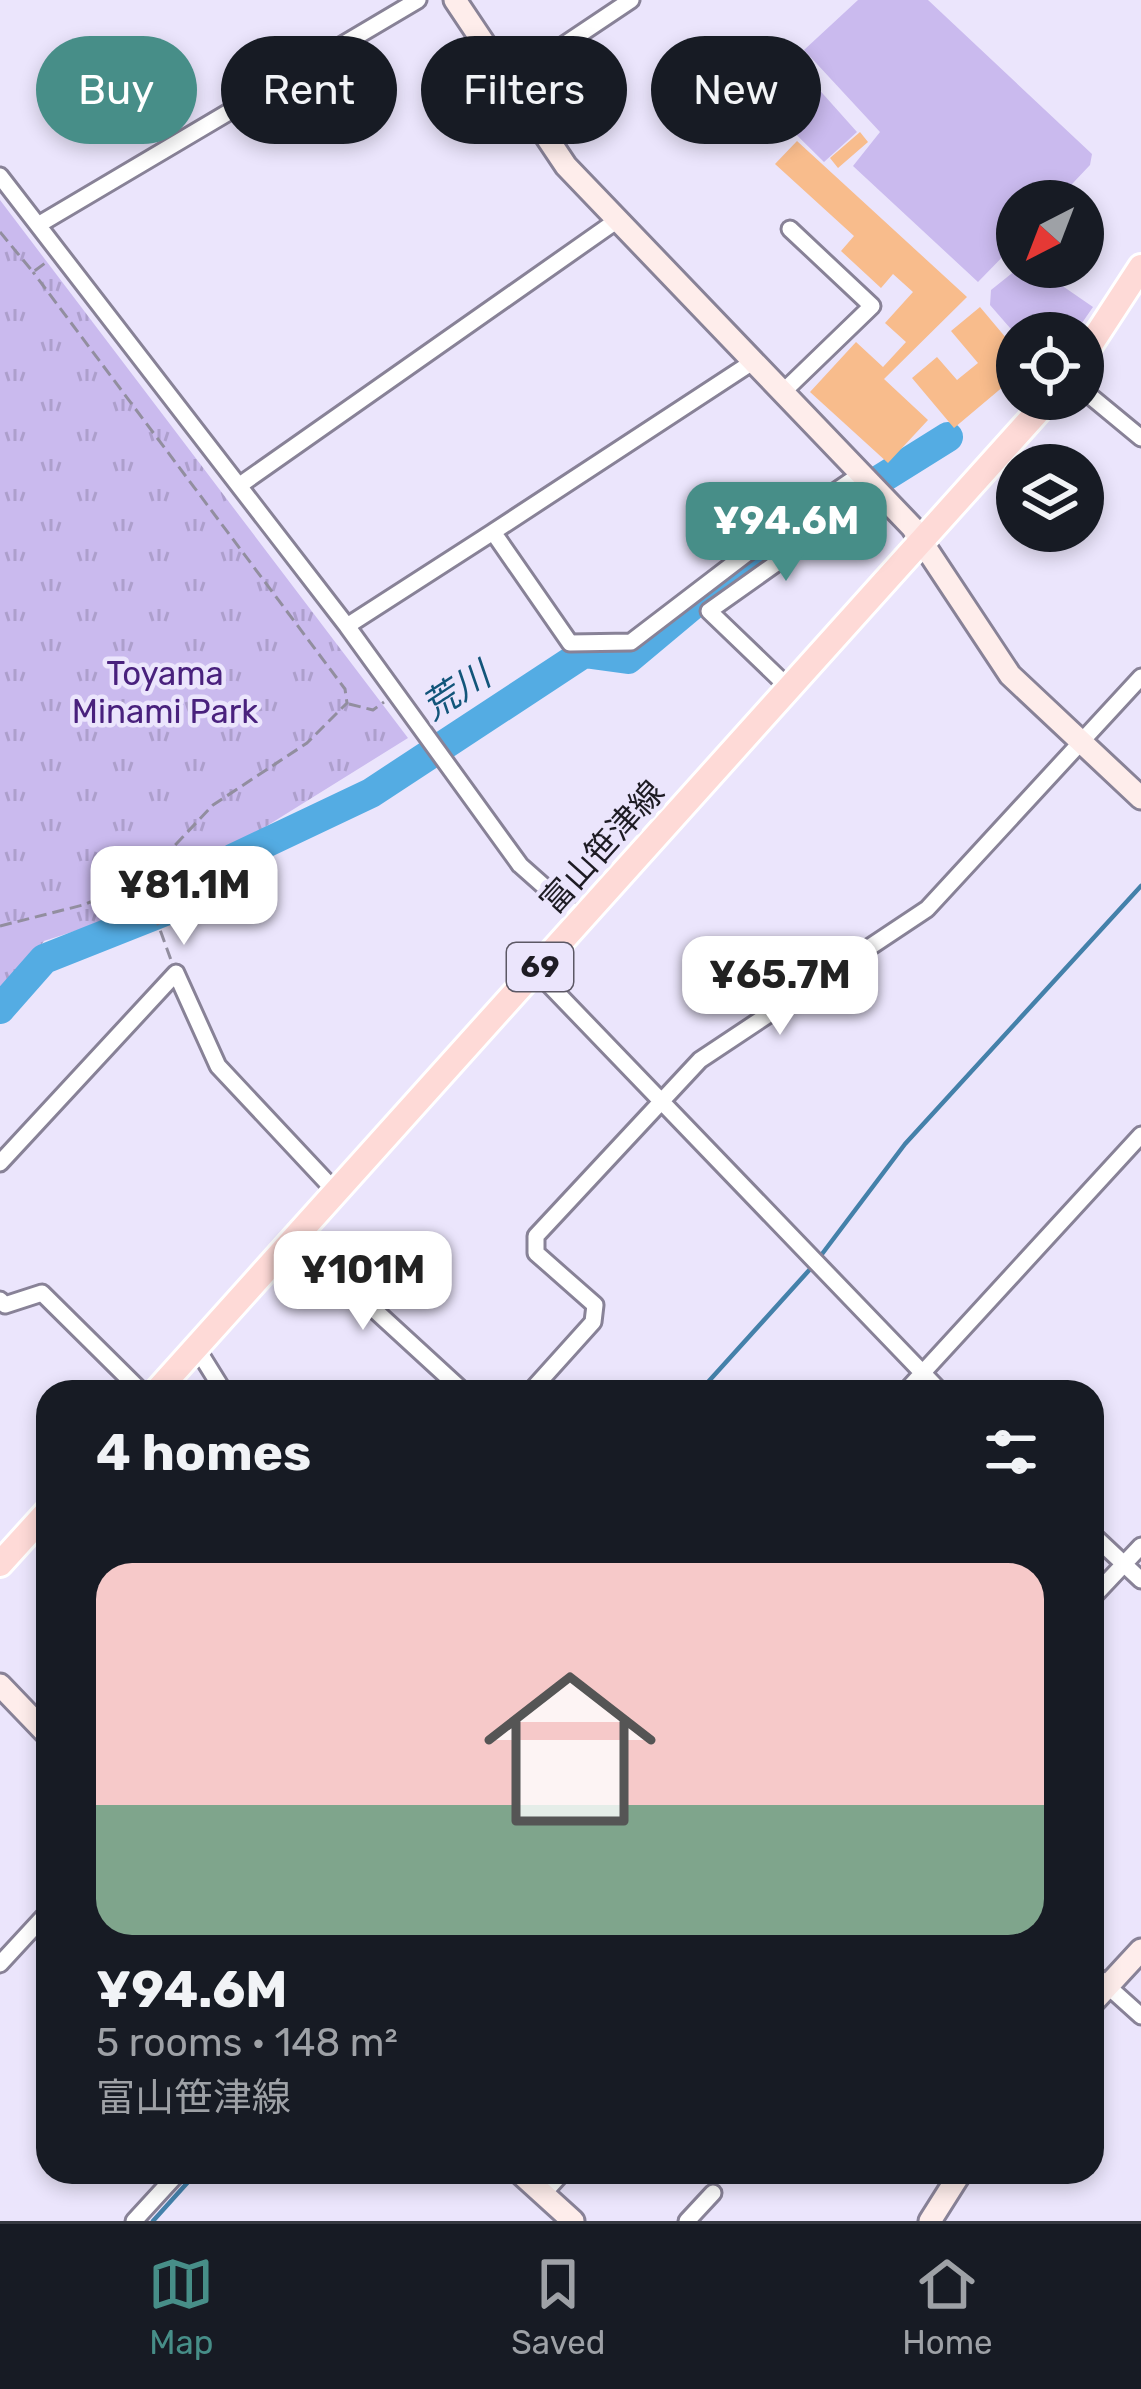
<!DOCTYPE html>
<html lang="en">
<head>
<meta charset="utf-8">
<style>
	body { margin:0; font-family:Rubik,"Noto Sans JP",sans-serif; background:#20242c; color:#f1f3f6; height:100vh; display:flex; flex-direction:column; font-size:45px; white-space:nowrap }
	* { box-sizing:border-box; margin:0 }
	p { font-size:39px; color:#9ea1a6 }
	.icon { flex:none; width:66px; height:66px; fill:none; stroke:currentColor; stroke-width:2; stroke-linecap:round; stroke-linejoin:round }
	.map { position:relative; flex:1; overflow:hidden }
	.side { position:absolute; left:36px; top:1380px; width:1068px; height:804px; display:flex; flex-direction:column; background:#171b24; border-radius:36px; box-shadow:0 6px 18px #0003 }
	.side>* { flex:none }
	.guide { position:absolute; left:36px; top:36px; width:1071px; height:108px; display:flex; gap:24px }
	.needle { width:78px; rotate:222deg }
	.buttons { position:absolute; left:996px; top:180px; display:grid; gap:24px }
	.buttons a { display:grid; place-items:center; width:108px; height:108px; border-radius:50%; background:#171b24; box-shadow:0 6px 18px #0003; font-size:60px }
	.price { position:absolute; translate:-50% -102px; padding:0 27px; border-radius:24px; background:#fff; color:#222; font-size:39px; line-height:78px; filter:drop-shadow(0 3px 6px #0008) }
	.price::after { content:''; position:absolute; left:50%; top:72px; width:36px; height:27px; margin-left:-18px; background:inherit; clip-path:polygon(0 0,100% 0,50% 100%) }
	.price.selected { background:#478e88; color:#fff }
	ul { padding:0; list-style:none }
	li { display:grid; align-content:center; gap:24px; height:636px; padding:0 60px }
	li+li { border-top:3px solid #363941 }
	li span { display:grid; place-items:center; height:372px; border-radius:36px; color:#555 }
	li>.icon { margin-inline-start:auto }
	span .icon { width:216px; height:216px; fill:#fffc; stroke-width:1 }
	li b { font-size:51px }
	h2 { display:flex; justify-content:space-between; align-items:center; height:144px; padding:0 60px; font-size:51px }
	.chip { padding:0 42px; border-radius:54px; background:#171b24; box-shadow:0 6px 18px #0003; font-size:42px; line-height:108px }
	.chip.selected { background:#478e88; color:#fff }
	.menu { display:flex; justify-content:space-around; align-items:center; height:168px; border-top:3px solid #363941; background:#171b24; font-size:33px; color:#9ea1a6 }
	.menu a { display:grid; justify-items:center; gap:6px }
	.menu .selected { color:#478e88 }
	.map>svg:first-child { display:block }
	.grass { fill:#cabaee }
	.park { fill:url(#park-tufts) }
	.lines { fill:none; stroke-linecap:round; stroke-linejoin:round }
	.stream { stroke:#4481aa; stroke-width:4.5 }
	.river { stroke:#54ace3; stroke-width:30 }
	.building { fill:#f8bc8c }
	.street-casing { stroke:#888297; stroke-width:21 }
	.secondary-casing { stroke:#888297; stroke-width:27 }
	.primary-casing { stroke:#fff; stroke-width:30 }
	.path { stroke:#928e9f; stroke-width:3; stroke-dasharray:12 6; stroke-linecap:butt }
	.street { stroke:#fff; stroke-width:15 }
	.secondary { stroke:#feedeb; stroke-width:21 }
	.primary { stroke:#fedad7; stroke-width:24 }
	.labels { text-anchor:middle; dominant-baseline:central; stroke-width:9; stroke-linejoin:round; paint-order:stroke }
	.shield { fill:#ebe5fc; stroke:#5c5865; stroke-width:3 }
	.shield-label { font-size:30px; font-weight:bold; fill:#1e1c24 }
	.park-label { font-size:33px; fill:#49217d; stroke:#ebe5fc }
	.street-label { font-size:33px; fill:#1e1c24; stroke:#ebe5fc }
	.water-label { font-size:36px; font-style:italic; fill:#12557a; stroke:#ebe5fc }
</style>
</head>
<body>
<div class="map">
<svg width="1141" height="2221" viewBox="0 0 1141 2221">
	<defs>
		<pattern id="park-tufts" width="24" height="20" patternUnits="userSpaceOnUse" patternTransform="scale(3)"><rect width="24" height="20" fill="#cabaee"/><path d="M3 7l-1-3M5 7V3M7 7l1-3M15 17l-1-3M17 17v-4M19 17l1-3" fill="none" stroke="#ad9fcc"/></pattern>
	</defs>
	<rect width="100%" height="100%" fill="#ebe5fc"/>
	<path class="grass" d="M858 0H928L1092 154 1090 165 1056 201H1017V242L978 282 853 166 880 132 804 50Z
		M790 57 857 132 824 162 752 91Z
		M1035 267 1093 307 1075 333 1017 336 990 305 991 290 1016 270Z"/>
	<path class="park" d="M0 200 408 738 257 832 167 901 44 941 0 1000Z"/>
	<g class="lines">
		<path class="stream" d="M819 1258 905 1144 1141 886
			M699 1392 812 1267
			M153 2221 197 2172"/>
		<path class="river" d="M0 1009 44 959 170 909 234 858 371 793 584 653 628 659 732 572 948 437"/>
	</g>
	<path class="building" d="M860 132 868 142 838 168 830 158Z
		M797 141 967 297 884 379 928 420 888 463 810 392 856 342 883 367 906 342 885 323 913 292 893 274 881 288 841 251 854 236 775 164Z
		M980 307 1017 351V375L954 428 912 378 937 357 957 380 978 363 951 331Z"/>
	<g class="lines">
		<defs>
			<path id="street" d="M510 81 631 0
				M0 176 347 626 520 865 582 920
				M38 225 418 0
				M754 361 493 532 570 643 631 642 763 541 861 474
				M1083 390 1141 438
				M784 391 872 306 790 229
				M240 485 616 221
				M347 626 493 532
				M788 687 709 611 878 491
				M536 971 941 1392
				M0 1163 176 973 218 1066 336 1192
				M295 1237 464 1392
				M0 1300 5 1305 42 1293 142 1392
				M196 1347 224 1392
				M530 1392 593 1322 595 1305 536 1253V1236L700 1060 927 909 1141 677
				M905 1392 1141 1135
				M1092 1534 1141 1580
				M1092 1598 1141 1546
				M0 1964 48 1912
				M1092 1972 1141 2016
				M543 2194 563 2172
				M134 2221 179 2172
				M687 2221 713 2193"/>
			<path id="secondary" d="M455 0 566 166 912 527 1010 675 1141 798
				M0 1685 48 1735
				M1092 2003 1141 1950
				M519 2172 573 2221
				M930 2221 961 2172"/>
			<path id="primary" d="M1083 356 1141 267
				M156 1392 1049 399
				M0 1564 48 1511"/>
		</defs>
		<use href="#street" class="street-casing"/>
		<use href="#secondary" class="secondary-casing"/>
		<use href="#primary" class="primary-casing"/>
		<path class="path" d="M0 232 33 272 48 261
			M349 704 373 710 384 702
			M142 880 171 960
			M0 926 83 905 142 880 213 805 307 743 347 703 345 689 33 272"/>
		<use href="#street" class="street"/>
		<use href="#secondary" class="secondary"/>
		<use href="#primary" class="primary"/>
	</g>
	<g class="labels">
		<rect class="shield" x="507" y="943" width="66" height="48" rx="9"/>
		<g class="shield-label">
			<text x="540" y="967">69</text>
		</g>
		<g class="park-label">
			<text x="165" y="673">Toyama<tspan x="165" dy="38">Minami Park</tspan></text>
		</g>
		<g class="street-label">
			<text transform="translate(602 847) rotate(-48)">富山笹津線</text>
		</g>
		<g class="water-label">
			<text transform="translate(456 691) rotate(-33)">荒川</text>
		</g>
	</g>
</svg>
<div class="buttons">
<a><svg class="needle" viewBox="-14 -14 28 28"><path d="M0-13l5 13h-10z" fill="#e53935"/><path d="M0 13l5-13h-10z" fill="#9ea1a6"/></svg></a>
<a><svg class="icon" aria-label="locate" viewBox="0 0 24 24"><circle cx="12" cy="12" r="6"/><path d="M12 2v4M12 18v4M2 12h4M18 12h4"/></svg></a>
<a><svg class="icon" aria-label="layers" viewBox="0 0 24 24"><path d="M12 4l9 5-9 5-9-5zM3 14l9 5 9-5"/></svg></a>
</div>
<b class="price selected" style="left:786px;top:584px">¥94.6M</b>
<b class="price" style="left:184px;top:948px">¥81.1M</b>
<b class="price" style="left:780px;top:1038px">¥65.7M</b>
<b class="price" style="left:363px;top:1333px">¥101M</b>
<div class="guide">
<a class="chip selected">Buy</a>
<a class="chip">Rent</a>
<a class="chip">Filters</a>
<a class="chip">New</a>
</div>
<section class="side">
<h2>4 homes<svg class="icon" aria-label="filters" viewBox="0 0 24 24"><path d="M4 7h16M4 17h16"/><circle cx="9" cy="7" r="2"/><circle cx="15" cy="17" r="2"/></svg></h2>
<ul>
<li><span style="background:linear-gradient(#f6c9c9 65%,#7fa58c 0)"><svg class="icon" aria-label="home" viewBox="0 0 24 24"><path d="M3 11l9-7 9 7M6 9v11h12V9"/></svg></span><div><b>¥94.6M</b><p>5 rooms · 148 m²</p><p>富山笹津線</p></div></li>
</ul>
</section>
</div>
<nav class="menu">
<a class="selected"><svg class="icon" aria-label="map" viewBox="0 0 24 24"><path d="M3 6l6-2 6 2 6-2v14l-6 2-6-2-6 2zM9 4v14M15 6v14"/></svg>Map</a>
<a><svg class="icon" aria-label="saved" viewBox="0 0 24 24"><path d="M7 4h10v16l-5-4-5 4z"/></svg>Saved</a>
<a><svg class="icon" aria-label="home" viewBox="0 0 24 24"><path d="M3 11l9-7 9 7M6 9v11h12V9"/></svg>Home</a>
</nav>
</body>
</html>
